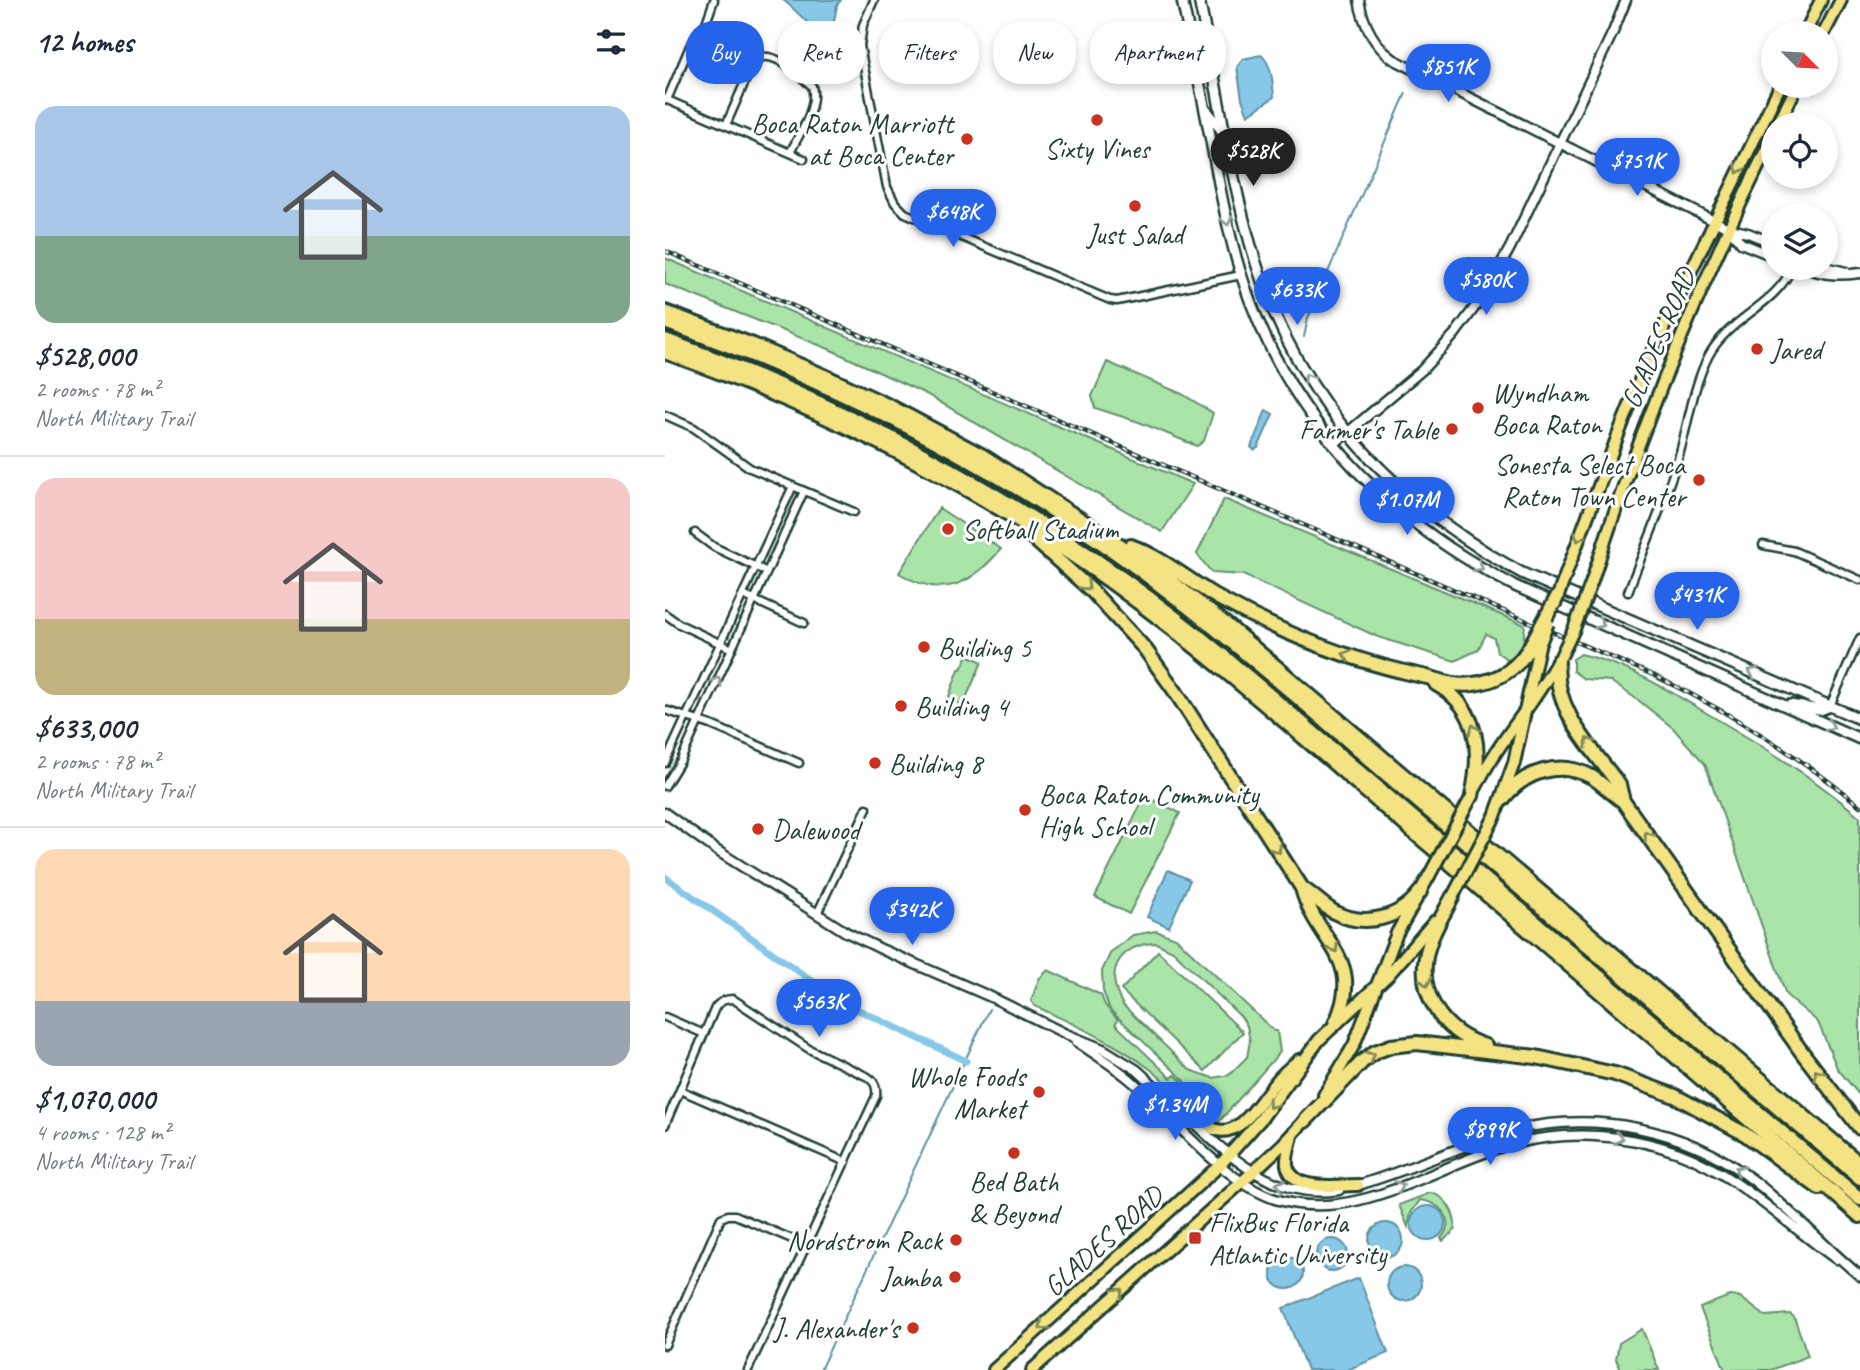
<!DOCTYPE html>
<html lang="en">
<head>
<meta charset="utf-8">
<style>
	body { margin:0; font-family:Caveat,sans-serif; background:#f6f6f7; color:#1f2937; height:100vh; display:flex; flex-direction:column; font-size:26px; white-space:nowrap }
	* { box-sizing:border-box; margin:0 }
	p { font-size:23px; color:#747a83 }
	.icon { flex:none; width:38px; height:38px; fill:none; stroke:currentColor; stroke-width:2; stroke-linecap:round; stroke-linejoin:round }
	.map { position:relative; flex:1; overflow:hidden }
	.details { display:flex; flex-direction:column; background:#fff; width:665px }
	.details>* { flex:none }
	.top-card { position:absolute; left:21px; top:21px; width:665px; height:63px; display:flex; gap:14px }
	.needle { width:46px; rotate:114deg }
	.controls { position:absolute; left:1096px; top:21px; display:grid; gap:14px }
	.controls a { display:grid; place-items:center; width:77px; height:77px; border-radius:50%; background:#fff; box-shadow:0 4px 10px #0003; font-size:35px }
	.price { position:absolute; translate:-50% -60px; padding:0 16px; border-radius:24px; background:#2563eb; color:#fff; font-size:23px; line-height:46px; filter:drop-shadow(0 2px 4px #0008) }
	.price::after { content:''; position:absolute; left:50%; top:42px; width:21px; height:16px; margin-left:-10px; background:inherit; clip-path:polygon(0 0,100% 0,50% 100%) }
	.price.current { background:#222; color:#fff }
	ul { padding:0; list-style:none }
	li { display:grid; align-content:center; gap:14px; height:371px; padding:0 35px }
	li+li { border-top:2px solid #e0e1e3 }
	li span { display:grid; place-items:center; height:217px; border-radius:21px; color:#555 }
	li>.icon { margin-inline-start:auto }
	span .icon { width:126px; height:126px; fill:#fffc; stroke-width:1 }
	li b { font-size:30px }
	h2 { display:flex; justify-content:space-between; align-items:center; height:84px; padding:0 35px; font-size:30px }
	.tag { padding:0 24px; border-radius:28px; background:#fff; box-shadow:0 4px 10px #0003; font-size:24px; line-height:63px }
	.tag.current { background:#2563eb; color:#fff }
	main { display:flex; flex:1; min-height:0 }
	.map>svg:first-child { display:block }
	.green { fill:#aae4a9; stroke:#64906e; stroke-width:2; fill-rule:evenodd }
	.water { fill:#87c8e8; stroke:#5d90a0; stroke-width:2 }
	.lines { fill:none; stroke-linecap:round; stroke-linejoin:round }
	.stream { stroke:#5d90a0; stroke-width:2 }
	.canal { stroke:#87c8e8; stroke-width:7 }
	.minor-casing { stroke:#1f3d34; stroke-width:11 }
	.tertiary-casing { stroke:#1f3d34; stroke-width:13 }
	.secondary-casing { stroke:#1f3d34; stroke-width:14 }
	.primary-casing { stroke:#1f3d34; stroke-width:16 }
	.motorway-casing { stroke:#1f3d34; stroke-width:18 }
	.minor { stroke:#fff; stroke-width:6 }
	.tertiary { stroke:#fff; stroke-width:8 }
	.secondary { stroke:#fff; stroke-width:9 }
	.primary { stroke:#f4e382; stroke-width:10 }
	.motorway { stroke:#f4e382; stroke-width:12 }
	.rail-casing { stroke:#1f3d34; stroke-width:4.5 }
	.rail { stroke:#fff; stroke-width:2; stroke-dasharray:5; stroke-linecap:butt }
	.primary-bridge-casing { stroke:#1f3d34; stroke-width:16; stroke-linecap:butt }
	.motorway-bridge-casing { stroke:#1f3d34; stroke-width:18; stroke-linecap:butt }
	.primary-bridge { stroke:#f4e382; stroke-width:10 }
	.motorway-bridge { stroke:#f4e382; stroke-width:12 }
	.oneway { stroke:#7f8857 }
	.oneway2 { stroke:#8f9e9a }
	.poi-dot { fill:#c8321e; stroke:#fff; stroke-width:2.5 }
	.labels { text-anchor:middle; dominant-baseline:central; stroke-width:6; stroke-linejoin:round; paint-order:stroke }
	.poi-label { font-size:28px; fill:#1f3d34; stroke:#fff; text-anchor:start }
	.street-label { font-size:28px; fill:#1f3d34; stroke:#fff }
</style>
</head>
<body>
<main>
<section class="details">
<h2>12 homes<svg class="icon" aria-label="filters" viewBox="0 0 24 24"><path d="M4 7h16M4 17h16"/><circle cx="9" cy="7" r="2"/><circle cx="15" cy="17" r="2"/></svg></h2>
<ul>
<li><span style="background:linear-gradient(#a9c7e8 60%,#7fa58c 0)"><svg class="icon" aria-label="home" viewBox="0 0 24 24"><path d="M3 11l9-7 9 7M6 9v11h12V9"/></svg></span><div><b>$528,000</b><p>2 rooms · 78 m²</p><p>North Military Trail</p></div></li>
<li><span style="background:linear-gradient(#f6c9c9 65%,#c2b280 0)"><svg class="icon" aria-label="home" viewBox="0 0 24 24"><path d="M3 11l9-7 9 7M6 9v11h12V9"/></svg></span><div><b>$633,000</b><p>2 rooms · 78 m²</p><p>North Military Trail</p></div></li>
<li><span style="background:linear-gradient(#ffd9b3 70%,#9aa5b1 0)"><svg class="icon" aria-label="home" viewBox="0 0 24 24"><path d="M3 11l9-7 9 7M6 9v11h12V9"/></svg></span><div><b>$1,070,000</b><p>4 rooms · 128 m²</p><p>North Military Trail</p></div></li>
</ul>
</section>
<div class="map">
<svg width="1195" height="1370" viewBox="0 0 1195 1370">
	<rect width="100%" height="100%" fill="#fff"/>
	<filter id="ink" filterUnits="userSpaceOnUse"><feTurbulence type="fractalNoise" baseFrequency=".0143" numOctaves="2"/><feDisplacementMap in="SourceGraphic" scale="14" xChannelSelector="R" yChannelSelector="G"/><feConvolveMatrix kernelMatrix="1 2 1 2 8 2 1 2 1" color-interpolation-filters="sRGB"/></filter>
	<g filter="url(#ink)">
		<path class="green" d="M52 24 86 39 78 57 44 41Z
			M0 258 528 484 497 532 261 394 164 349 0 284Z
			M442 362 517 394 548 413 539 441 532 446 474 422 430 408 427 396Z
			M559 499 860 625 858 645 844 661 832 652 829 638 821 634 813 650 790 661 713 637 578 575 547 573 532 554Z
			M274 508 336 549C306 585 277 600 234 573Z
			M916 654C960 664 1000 688 1038 711 1093 743 1147 776 1195 817V1096L1172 1068 1153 1022 1121 995 1040 764 1008 728 973 700 945 681 919 679 908 671V659Z
			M303 655 317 662 298 705 283 699 294 669H296Z
			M480 796 515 813 464 914 430 897Z
			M491 931 511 938 609 1031H612L615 1052 552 1124C526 1111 508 1087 485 1069 450 1042 410 1025 370 1006L366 1001 374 979 383 970 436 995 440 1005 453 1020 450 1024 506 1078 510 1075 519 1083 520 1081 445 1010 438 991 437 971 446 952 468 935ZM491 943 508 951 577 1018 582 1026 585 1041 582 1057 564 1075 548 1078 525 1070 458 1005C438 973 454 944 491 943Z
			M493 951 578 1032 540 1071 456 990Z
			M765 1193C782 1195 791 1215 790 1230L778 1241 776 1238C792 1220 775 1202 755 1200L746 1213 743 1227 734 1205Z
			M1064 1296 1075 1297 1100 1316 1125 1314 1129 1317 1143 1356 1106 1370H1060L1035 1308Z
			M977 1329 994 1370H956L951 1359 954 1343Z"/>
		<path class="water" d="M118 0H176L172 5 166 39C153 37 131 9 118 0Z
			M596 55C607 63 608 85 609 97L583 115 577 99 572 67 578 59Z
			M601 410 608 414 593 448 589 450 586 447Z
			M503 870 525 880 504 927 482 917Z
			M746 1223a17 17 0 1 1 34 0a17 17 0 1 1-34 0Z
			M704 1240a17 17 0 1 1 34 0a17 17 0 1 1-34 0Z
			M651 1255a16 16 0 1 1 32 0a16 16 0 1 1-32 0Z
			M606 1273a16 16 0 1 1 32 0a16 16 0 1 1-32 0Z
			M722 1284a17 17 0 1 1 34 0a17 17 0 1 1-34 0Z
			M694 1278 723 1353 682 1370H642L618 1308Z"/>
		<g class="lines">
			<path class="stream" d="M639 337 643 318 741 93
				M155 1370 324 1009"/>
			<path class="canal" d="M0 877 177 1002 301 1061"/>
			<defs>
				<path id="minor" d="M209 0 198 25 195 46 222 187 230 203 240 213 445 300 452 301 576 275
					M0 99 139 159
					M2 100 25 46 41 23 49 0
					M61 125 89 61C107 46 132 75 147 86 153 108 134 134 125 153
					M0 415 29 428 85 468 189 512
					M30 533 49 547 102 572
					M1098 545 1129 551 1195 580
					M963 592C980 546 1001 499 1015 452 1024 420 1028 386 1044 355 1066 316 1109 307 1127 268
					M78 595 139 623
					M0 614 14 624 67 649
					M1165 706 1195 638
					M0 710 46 725 134 763
					M0 763 128 486
					M0 786 16 760 139 491
					M152 914 202 808
					M0 1017 39 1034
					M15 1090 181 1162
					M0 1125 50 1008C55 1001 60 999 68 999L144 1049 203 1077C210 1082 212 1087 211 1096L83 1370
					M0 1345 56 1218 63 1215H70L141 1245"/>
				<path id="tertiary" d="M694 0C698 23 709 45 728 59L1065 229 1083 233 1108 243
					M1065 229 1076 243 1108 256
					M1160 267 1181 272
					M1139 268C1161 275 1173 276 1195 273
					M669 444 757 370 790 334 818 296 845 248 948 32 961 0
					M0 813 51 850 181 932 218 950 326 997 401 1034 438 1049 472 1070 508 1103
					M412 1042C431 1055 451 1067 468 1082 508 1118 559 1182 610 1199 689 1224 764 1169 837 1147 895 1130 957 1132 1014 1153 1073 1175 1120 1223 1171 1259
					M518 1112C562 1155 608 1201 674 1190
					M690 1186C743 1171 793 1146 846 1131 929 1110 1020 1128 1088 1180 1126 1210 1158 1245 1195 1276"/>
				<path id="secondary" d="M517 0C527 47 537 94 546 141 554 184 562 228 575 271 619 414 718 519 850 586L1195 739
					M534 0C553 89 565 182 593 269 636 404 734 507 857 573L1195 719
					M542 111 561 136
					M1125 705 1155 710 1165 706"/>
				<path id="primary" d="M1140 33 1156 0
					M1159 33 1176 0
					M1113 124 1132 86
					M902 571 955 430 985 356 1115 86
					M927 581C975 428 1037 280 1108 136
					M811 787C833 741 869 705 893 660
					M830 816 849 763 874 646
					M659 1095 689 1045 732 933 764 876
					M505 1100 549 1129C575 1140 596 1099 610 1083 617 1074 625 1067 634 1060
					M627 1136C625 1145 621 1155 622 1165 628 1193 672 1185 693 1185
					M329 1370 555 1165 596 1119 654 1040 724 974 770 921
					M367 1370 577 1182 618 1144 643 1117"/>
				<path id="motorway" d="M0 312 88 345 157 375 226 407 318 456 484 564 563 626 1195 1164
					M0 322C154 376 302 450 437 543 555 625 661 723 770 816 912 937 1054 1057 1195 1178
					M0 340C205 414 394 520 562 659L1195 1199
					M0 352C157 408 308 483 443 580 556 662 659 756 765 846 909 969 1052 1092 1195 1216
					M367 537 427 591 480 649 510 691 637 888C651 943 702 958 670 1024
					M466 546C498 558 524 581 553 598 618 634 689 662 762 677 778 681 791 687 808 684 835 681 855 666 867 643
					M893 662C887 709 928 749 954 785L958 801 1136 1051 1195 1128
					M771 684C815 708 817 752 807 796
					M837 800C858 772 894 759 927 777 938 784 947 794 958 801
					M637 888C648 895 657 905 669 912 699 928 735 919 755 892
					M788 896C780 912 769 928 764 945 749 991 776 1032 820 1046
					M640 1121 697 1062 710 1052 726 1046 752 1043 871 1057 950 1074 1010 1096 1080 1134 1154 1188"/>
			</defs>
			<use href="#minor" class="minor-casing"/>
			<use href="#tertiary" class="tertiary-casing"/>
			<use href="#secondary" class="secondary-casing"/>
			<use href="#primary" class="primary-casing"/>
			<use href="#motorway" class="motorway-casing"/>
			<use href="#minor" class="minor"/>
			<use href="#tertiary" class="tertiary"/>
			<use href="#secondary" class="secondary"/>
			<use href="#primary" class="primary"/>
			<use href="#motorway" class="motorway"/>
			<defs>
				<path id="rail" d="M0 251 988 675C1061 710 1132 754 1195 806"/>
			</defs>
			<use href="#rail" class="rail-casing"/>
			<use href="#rail" class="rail"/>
			<defs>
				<path id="primary-bridge" d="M890 604 902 571
					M874 646 883 623
					M896 656 909 629 927 581
					M764 876 807 796
					M788 896 830 816"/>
				<path id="motorway-bridge" d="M867 643 892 597"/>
			</defs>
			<use href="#primary-bridge" class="primary-bridge-casing"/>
			<use href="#motorway-bridge" class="motorway-bridge-casing"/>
			<use href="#primary-bridge" class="primary-bridge"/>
			<use href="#motorway-bridge" class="motorway-bridge"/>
		</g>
		<defs><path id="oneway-chevron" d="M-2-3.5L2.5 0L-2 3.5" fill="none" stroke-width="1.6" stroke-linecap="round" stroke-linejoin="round" transform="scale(1.75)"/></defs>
		<g class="oneway">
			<use href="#oneway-chevron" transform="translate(1074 169) rotate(116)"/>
			<use href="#oneway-chevron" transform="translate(914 537) rotate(110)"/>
			<use href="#oneway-chevron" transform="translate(421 586) rotate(44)"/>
			<use href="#oneway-chevron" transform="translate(682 655) rotate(-162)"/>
			<use href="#oneway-chevron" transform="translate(809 729) rotate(-108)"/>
			<use href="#oneway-chevron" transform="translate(924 742) rotate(-125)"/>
			<use href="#oneway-chevron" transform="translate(983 836) rotate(-125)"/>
			<use href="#oneway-chevron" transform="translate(612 849) rotate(57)"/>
			<use href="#oneway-chevron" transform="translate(669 948) rotate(59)"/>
			<use href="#oneway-chevron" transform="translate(761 982) rotate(79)"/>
			<use href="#oneway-chevron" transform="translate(706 1056) rotate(-33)"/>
			<use href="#oneway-chevron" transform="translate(1153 1074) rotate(-127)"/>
			<use href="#oneway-chevron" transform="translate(607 1104) rotate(126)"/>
			<use href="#oneway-chevron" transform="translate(454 1292) rotate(-42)"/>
			<use href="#oneway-chevron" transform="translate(378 1326) rotate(138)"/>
		</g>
		<g class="oneway2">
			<use href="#oneway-chevron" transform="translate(562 221) rotate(77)"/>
			<use href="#oneway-chevron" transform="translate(643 378) rotate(-122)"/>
			<use href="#oneway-chevron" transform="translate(814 567) rotate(30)"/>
			<use href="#oneway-chevron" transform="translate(935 624) rotate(24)"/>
			<use href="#oneway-chevron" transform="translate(1088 672) rotate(-156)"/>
			<use href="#oneway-chevron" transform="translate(52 681) rotate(-65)"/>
			<use href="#oneway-chevron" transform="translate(1165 726) rotate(23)"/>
			<use href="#oneway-chevron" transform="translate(954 1138) rotate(8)"/>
			<use href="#oneway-chevron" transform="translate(1074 1170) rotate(-145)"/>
			<use href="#oneway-chevron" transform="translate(615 1185) rotate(-162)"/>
			<use href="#oneway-chevron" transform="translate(735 1186) rotate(-21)"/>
		</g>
	</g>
	<g class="poi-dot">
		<circle cx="432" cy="120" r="7"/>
		<circle cx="302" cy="139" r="7"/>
		<circle cx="470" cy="206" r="7"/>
		<circle cx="1092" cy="349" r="7"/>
		<circle cx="813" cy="408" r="7"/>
		<circle cx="787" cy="429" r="7"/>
		<circle cx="1034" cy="480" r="7"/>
		<circle cx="283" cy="529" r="7"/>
		<circle cx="259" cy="647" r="7"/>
		<circle cx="236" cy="706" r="7"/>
		<circle cx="210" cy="763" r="7"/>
		<circle cx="360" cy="810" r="7"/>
		<circle cx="93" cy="829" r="7"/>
		<circle cx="374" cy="1092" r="7"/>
		<circle cx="349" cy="1153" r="7"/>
		<rect x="523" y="1231" width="14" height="14" rx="3.5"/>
		<circle cx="291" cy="1240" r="7"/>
		<circle cx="290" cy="1277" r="7"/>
		<circle cx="248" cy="1328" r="7"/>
	</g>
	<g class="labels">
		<g class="poi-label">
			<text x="288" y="123" text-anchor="end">Boca Raton Marriott<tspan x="288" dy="32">at Boca Center</tspan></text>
			<text x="432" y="148" text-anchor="middle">Sixty Vines</text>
			<text x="470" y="234" text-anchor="middle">Just Salad</text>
			<text x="1106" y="349">Jared</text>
			<text x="827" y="392">Wyndham<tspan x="827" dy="32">Boca Raton</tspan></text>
			<text x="773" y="429" text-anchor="end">Farmer's Table</text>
			<text x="1020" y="464" text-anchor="end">Sonesta Select Boca<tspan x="1020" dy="32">Raton Town Center</tspan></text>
			<text x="297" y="529">Softball Stadium</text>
			<text x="273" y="647">Building 5</text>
			<text x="250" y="706">Building 4</text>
			<text x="224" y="763">Building 8</text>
			<text x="374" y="794">Boca Raton Community<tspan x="374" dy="32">High School</tspan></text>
			<text x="107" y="829">Dalewood</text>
			<text x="360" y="1076" text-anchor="end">Whole Foods<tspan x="360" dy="32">Market</tspan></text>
			<text x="349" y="1181" text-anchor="middle">Bed Bath<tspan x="349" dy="32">&amp; Beyond</tspan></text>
			<text x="544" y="1222">FlixBus Florida<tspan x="544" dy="32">Atlantic University</tspan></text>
			<text x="277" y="1240" text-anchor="end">Nordstrom Rack</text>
			<text x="276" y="1277" text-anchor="end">Jamba</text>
			<text x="234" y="1328" text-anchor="end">J. Alexander's</text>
		</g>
		<g class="street-label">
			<text transform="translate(993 338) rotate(-67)">GLADES ROAD</text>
			<text transform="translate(438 1241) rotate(-42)">GLADES ROAD</text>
		</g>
	</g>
</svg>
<div class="controls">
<a><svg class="needle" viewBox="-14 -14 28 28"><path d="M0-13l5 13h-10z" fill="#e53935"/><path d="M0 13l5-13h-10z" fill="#747a83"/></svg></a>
<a><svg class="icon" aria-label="locate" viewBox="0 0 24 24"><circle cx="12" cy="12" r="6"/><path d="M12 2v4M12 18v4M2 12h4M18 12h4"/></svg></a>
<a><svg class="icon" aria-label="layers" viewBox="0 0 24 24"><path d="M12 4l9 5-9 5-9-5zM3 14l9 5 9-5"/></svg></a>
</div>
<b class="price" style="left:783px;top:104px">$851K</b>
<b class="price current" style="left:588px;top:188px">$528K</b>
<b class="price" style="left:972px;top:198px">$751K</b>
<b class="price" style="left:288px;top:249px">$648K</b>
<b class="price" style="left:821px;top:317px">$580K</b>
<b class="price" style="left:632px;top:327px">$633K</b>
<b class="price" style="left:742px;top:537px">$1.07M</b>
<b class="price" style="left:1032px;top:632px">$431K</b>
<b class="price" style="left:247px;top:947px">$342K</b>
<b class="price" style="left:154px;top:1039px">$563K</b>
<b class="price" style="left:510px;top:1142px">$1.34M</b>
<b class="price" style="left:825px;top:1167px">$899K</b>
<div class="top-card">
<a class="tag current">Buy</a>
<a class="tag">Rent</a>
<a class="tag">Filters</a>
<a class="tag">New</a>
<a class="tag">Apartment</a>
</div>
</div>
</main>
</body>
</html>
